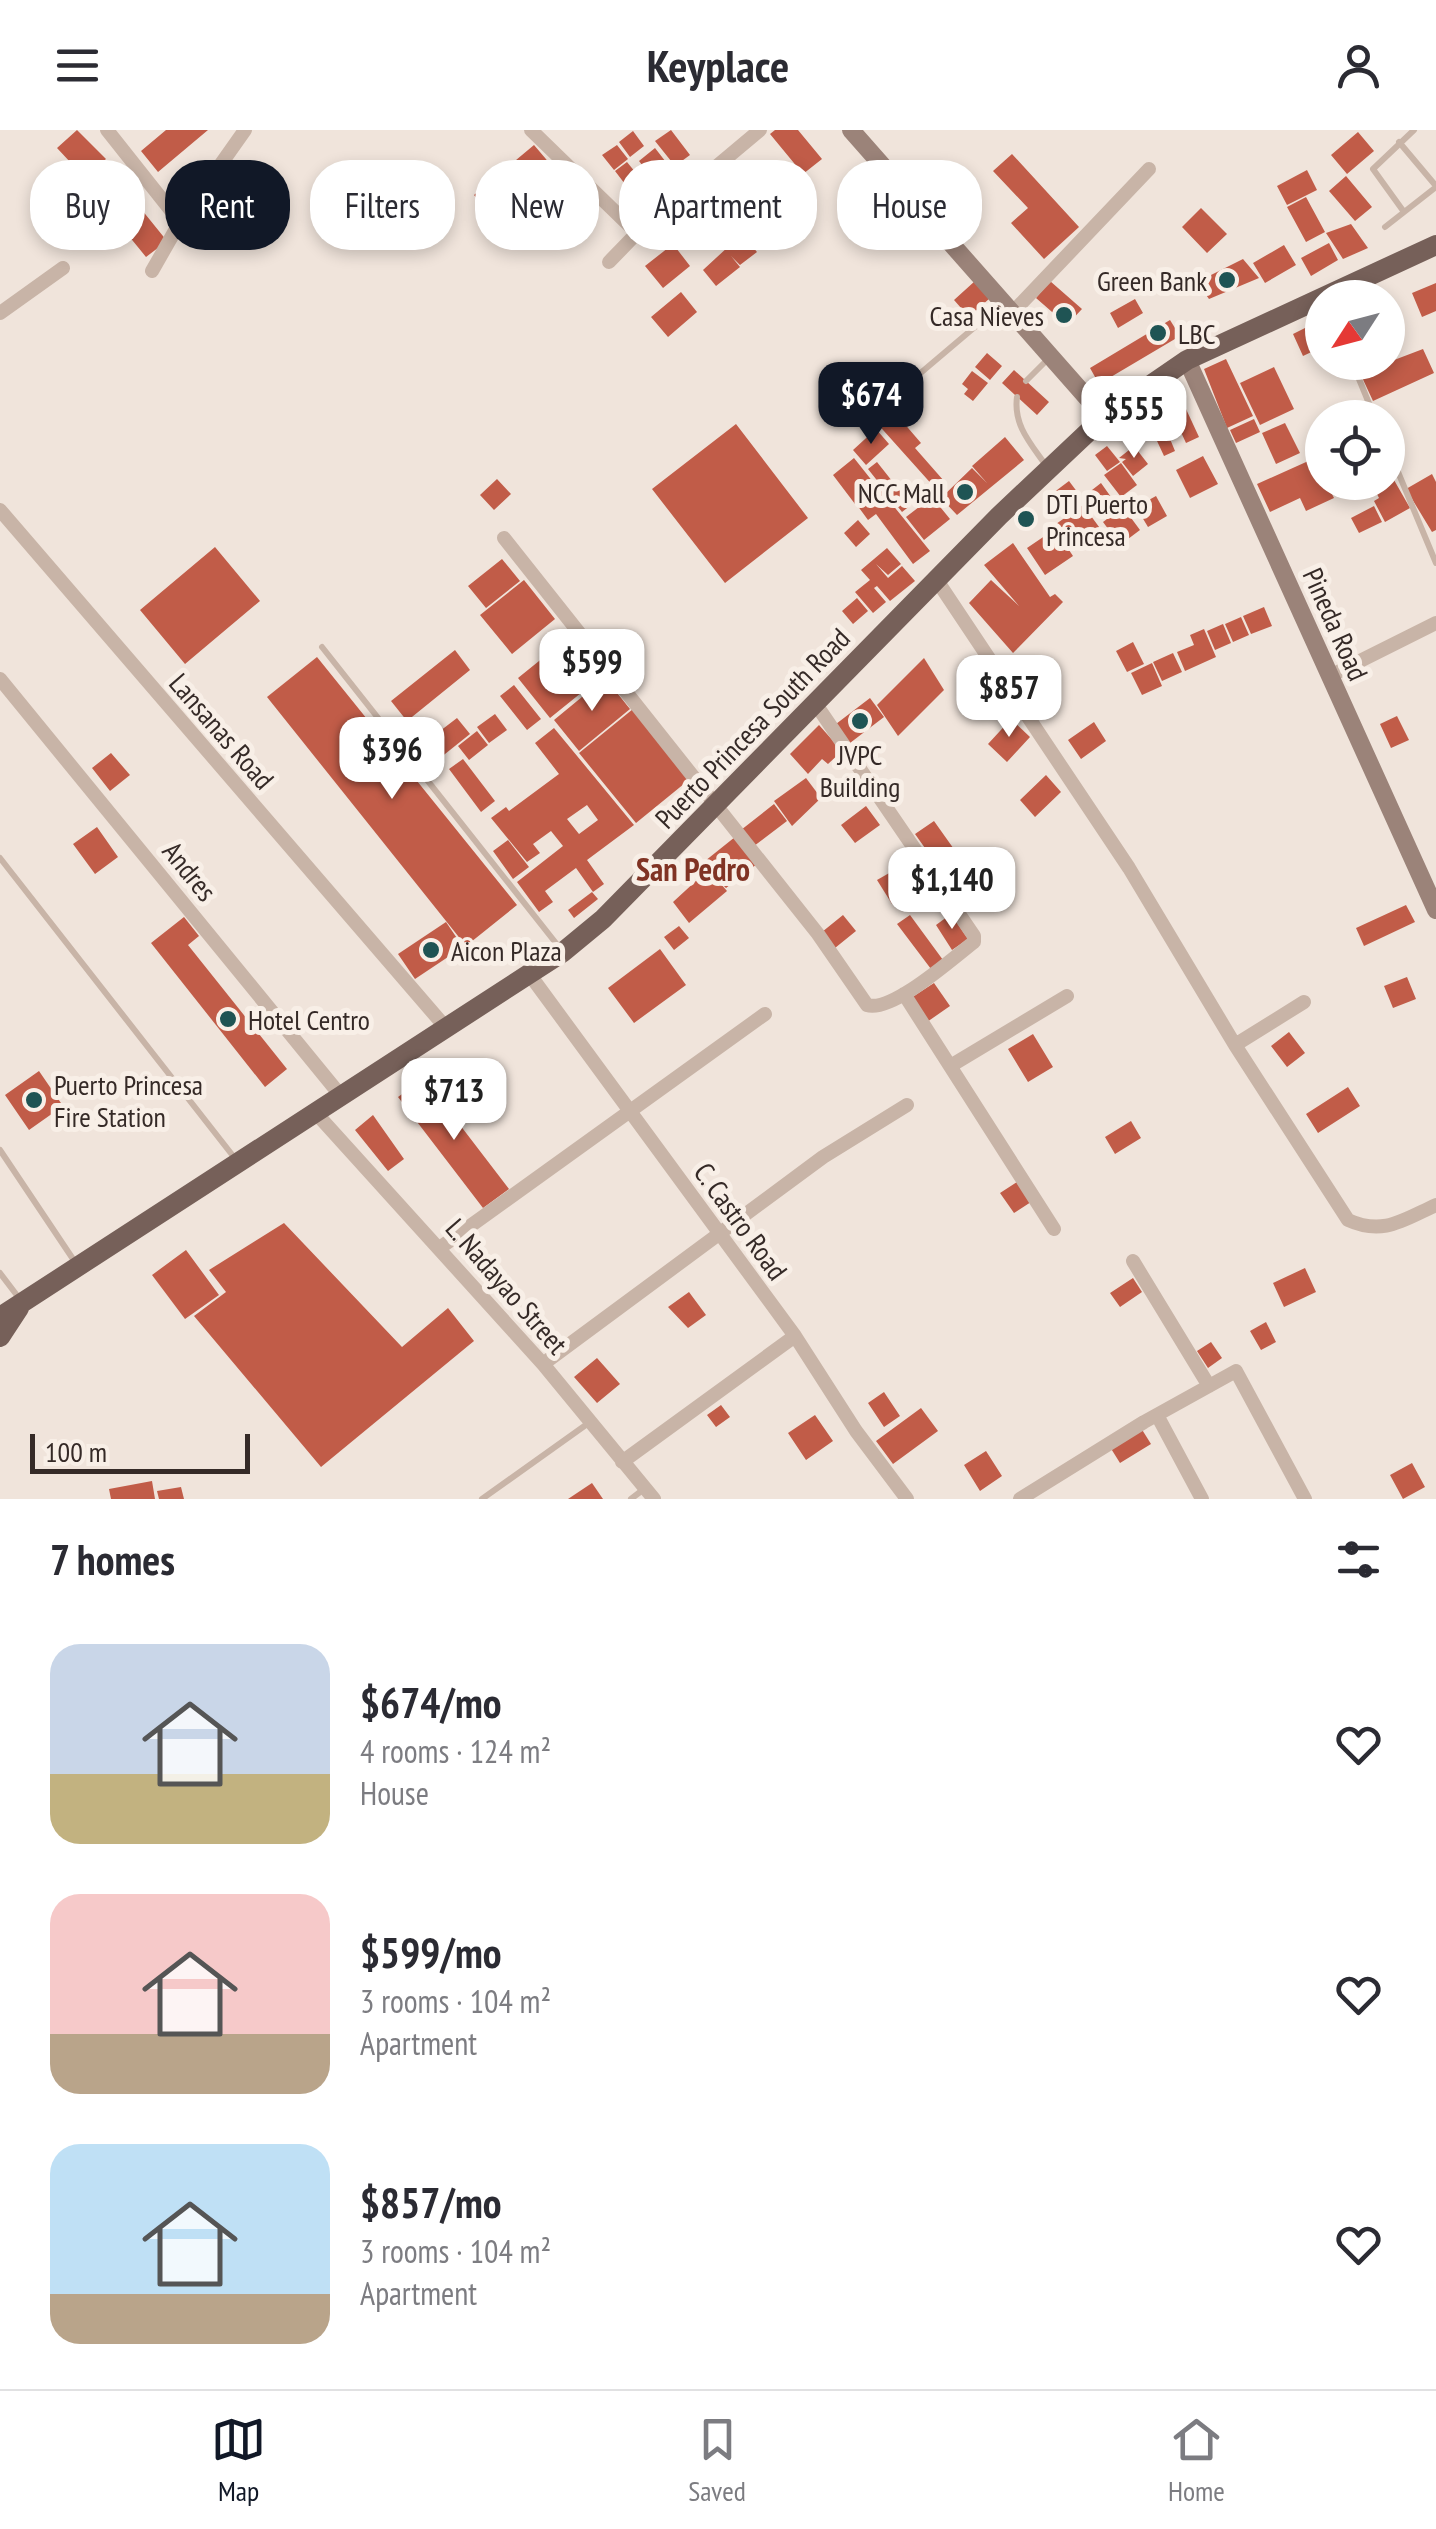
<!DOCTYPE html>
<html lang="en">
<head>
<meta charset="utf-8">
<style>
	body { margin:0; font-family:"PT Sans Narrow",sans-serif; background:#f7f7f7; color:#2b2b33; height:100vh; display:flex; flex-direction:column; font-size:38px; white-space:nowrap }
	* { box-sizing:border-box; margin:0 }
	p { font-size:32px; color:#7c7c81 }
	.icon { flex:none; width:55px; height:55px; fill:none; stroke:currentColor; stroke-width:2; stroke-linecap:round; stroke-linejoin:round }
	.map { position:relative; height:1369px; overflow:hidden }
	.sheet { display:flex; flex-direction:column; background:#fff; flex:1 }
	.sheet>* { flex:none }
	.banner { position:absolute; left:30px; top:30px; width:1378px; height:90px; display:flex; gap:20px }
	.needle { width:65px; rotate:234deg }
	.controls { position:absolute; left:1305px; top:150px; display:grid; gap:20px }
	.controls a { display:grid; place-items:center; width:100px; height:100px; border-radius:50%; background:#fff; box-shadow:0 5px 15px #0003; font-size:50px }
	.scale { position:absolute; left:30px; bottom:25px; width:220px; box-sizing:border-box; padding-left:10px; border:5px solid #352a27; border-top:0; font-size:28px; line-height:35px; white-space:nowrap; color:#352a27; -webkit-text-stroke:8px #f8efe7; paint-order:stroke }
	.price { position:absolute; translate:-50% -85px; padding:0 22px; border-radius:20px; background:#fff; color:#222; font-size:32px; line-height:65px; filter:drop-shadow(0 2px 5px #0008) }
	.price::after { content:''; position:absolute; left:50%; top:60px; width:30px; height:22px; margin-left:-15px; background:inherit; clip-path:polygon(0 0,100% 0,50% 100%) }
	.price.selected { background:#111827; color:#fff }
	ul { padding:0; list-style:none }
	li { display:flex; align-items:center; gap:30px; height:250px; padding:0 50px }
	li span { display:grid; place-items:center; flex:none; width:280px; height:200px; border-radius:30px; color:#555 }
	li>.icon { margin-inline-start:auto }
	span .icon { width:120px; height:120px; fill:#fffc; stroke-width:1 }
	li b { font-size:42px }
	h2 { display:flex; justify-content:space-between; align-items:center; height:120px; padding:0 50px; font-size:42px }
	.chip { padding:0 35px; border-radius:40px; background:#fff; box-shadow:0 5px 15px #0003; font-size:35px; line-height:90px }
	.chip.selected { background:#111827; color:#fff }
	header { display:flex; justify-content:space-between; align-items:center; height:130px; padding:0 50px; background:#fff; font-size:45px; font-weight:600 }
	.tab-bar { display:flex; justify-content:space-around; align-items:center; height:140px; border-top:2px solid #e1e1e2; background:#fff; font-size:28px; color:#7c7c81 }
	.tab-bar a { display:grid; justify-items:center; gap:5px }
	.tab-bar .selected { color:#111827 }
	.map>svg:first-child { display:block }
	.building { fill:#c15c48; fill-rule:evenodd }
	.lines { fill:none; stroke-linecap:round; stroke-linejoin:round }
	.lane { stroke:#c8b4a7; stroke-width:6 }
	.street { stroke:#c8b4a7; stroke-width:14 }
	.secondary { stroke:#9b8379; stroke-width:18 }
	.primary { stroke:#766059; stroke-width:20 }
	.poi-dot { fill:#1f5454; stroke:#f8efe7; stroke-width:4 }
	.labels { text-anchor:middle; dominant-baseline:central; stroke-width:10; stroke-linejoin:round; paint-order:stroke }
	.poi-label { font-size:28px; fill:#352a27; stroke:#f8efe7; text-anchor:start }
	.street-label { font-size:28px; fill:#352a27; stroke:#f8efe7 }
	.quarter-label { font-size:32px; font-weight:bold; fill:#803324; stroke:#f8efe7 }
</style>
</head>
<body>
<header><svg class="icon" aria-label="menu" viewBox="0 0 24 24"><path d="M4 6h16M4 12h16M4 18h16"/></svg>Keyplace<svg class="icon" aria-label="person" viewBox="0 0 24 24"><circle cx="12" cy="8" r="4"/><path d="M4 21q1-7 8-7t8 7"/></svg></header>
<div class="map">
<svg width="1436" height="1369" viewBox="0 0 1436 1369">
	<rect width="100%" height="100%" fill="#f0e4db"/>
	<path class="building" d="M77 0 106 29 85 48 57 18Z
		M166 0H208L158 42 141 21Z
		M671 0 690 25 675 36 655 11Z
		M775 0H798L822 29 803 44 770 4Z
		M633 1 644 16 630 27 619 12Z
		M1358 2 1374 21 1347 44 1331 25Z
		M534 15 557 42 498 92 474 65Z
		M617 15 628 29 614 40 602 25Z
		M655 18 676 45 660 58 639 31Z
		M1012 24 1079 97 1044 129 1011 93 1028 78 993 41Z
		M627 32 640 48 628 58 615 41Z
		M1307 40 1317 60 1287 75 1277 56Z
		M112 43 167 111 146 127 124 100 106 113 82 80 98 67 92 60Z
		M1346 46 1372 77 1355 91 1329 61Z
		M795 52 808 69 796 78 783 61Z
		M755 63 772 84 748 103 731 83Z
		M1306 67 1325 102 1306 112 1287 77Z
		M1201 78 1227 104 1207 123 1182 97Z
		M1351 94 1368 118 1343 129 1326 103Z
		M742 104 757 122 740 135 731 126 740 137 716 156 703 140Z
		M1329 113 1338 130 1311 146 1301 128Z
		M673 114 690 136 663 158 645 136Z
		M1284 115 1296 135 1265 153 1253 133Z
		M1243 129 1259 148 1209 169 1197 152Z
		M975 151 990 168 969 187 954 170Z
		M1050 151 1082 179 1067 195 1036 168Z
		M1436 153V181L1422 187 1412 163Z
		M681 162 697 182 668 207 651 187Z
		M1135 169 1143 183 1118 198 1110 183Z
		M1170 190 1180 206 1099 254 1090 238Z
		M1321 190 1322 217 1303 226 1293 204Z
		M1423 219 1434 243 1373 271 1360 243Z
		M987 223 1002 236 990 250 975 237Z
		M1226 229 1253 286 1227 298 1204 239Z
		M1274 237 1294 279 1260 295 1240 253Z
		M1014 240 1049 272 1037 285 1002 253Z
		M972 241 988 253 973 271 964 264 968 259 962 254Z
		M890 277 921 313 915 318 944 351 935 358 875 291Z
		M1186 279 1199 307 1186 313 1173 285Z
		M1254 289 1260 302 1236 313 1230 300Z
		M1163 292 1175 321 1164 326 1151 298Z
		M1285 293 1300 323 1276 334 1262 303Z
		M736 294 808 388 725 453 652 359Z
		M876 299 889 314 866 335 853 320Z
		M1005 307 1024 330 957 385 941 368 972 338 987 353 972 336Z
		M1107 316 1120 332 1107 341 1095 325Z
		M1134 316 1148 334 1133 346 1122 332 1126 329 1119 328Z
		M1203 326 1218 354 1190 368 1176 340Z
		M854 328 877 357 855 374 833 345Z
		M1315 328 1322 352H1326L1334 368 1306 381 1300 368 1270 382 1257 354Z
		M877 332 911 375 902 382 868 339Z
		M1121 333 1137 355 1121 367 1104 345Z
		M1390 343 1410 378 1385 392 1374 371 1379 368 1371 352H1388Z
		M1432 344 1436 352V400L1432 402 1406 359Z
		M497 349 511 364 494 380 480 365Z
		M1069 351 1081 367 1062 382 1049 366Z
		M1101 353 1111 367 1094 380 1083 367Z
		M879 358 930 421 913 434 876 384 868 390 857 375Z
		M1156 366 1167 386 1148 397 1136 377Z
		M932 367 950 389 924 410 906 387Z
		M1083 375 1102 401 1075 421 1056 394Z
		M1374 376 1382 392 1359 403 1351 388Z
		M1123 377 1140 400 1120 415 1103 392Z
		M858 390 870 404 856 417 844 403Z
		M1055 399 1073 426 1045 445 1027 418Z
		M1013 413 1050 467 1055 464 1063 472 1013 523 969 473 991 450 1019 476 984 435Z
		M215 417 260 471 185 534 140 480Z
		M887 418 901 434 888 445 876 434 888 448 902 436 915 451 890 471 877 456 874 458 886 472 873 483 855 462 870 450 861 440Z
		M502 429 520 451 486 478 468 456Z
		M524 450 555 489 512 524 480 485Z
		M857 468 868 481 853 494 842 481Z
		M1264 477 1272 496 1251 504 1243 486Z
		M1241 487 1249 505 1233 512 1225 494Z
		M1223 494 1231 513 1215 520 1207 501Z
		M1204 499 1216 527 1185 541 1177 522 1194 515 1190 505Z
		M570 506 602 546 550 588 518 548Z
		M1133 512 1144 534 1127 542 1116 521Z
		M455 520 470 540 407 591 391 571Z
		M1173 523 1182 542 1162 551 1153 532Z
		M317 527 517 775 466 816 267 567Z
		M924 528 944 560 898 606 877 575Z
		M1152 533 1162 556 1142 565 1131 543Z
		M605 548 630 579 579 621 554 590Z
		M514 555 541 589 527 600 500 566Z
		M870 568 884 587 850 613 836 594Z
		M633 579 690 649 636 693 579 623Z
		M495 584 507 600 489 613 477 597Z
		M1397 586 1409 610 1391 618 1380 594Z
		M457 588 470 604 440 628 427 611Z
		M1011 589 1030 607 1007 632 988 614Z
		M1094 592 1106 611 1081 629 1068 610Z
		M819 595 842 621 828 634 822 629 808 644 790 624Z
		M554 598 634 695 587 730 604 754 593 762 576 738 545 761 553 772 539 782 517 752 563 716 551 701 533 714 540 723 527 732 491 688 506 677 509 681 559 644 535 613ZM587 675 598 690 579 704 567 689Z
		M477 601 488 615 469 630 458 616Z
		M111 623 130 645 110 661 92 638Z
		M463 629 495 671 481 682 449 639Z
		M1046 645 1061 662 1035 687 1020 670Z
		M806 648 821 668 792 696 774 671Z
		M774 674 787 691 754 716 741 700Z
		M866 676 880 695 855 713 841 695Z
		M934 691 956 722 937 735 915 704Z
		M97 697 118 727 95 744 73 714Z
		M735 707 757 734 726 758 714 746 727 761 689 793 673 772 710 738 705 731Z
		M508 710 529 737 513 749 493 721Z
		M977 732 991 749 969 767 955 749Z
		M891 742 906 765 892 774 877 750Z
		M592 762 598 769 574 788 568 780Z
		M1406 775 1415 792 1364 816 1356 798Z
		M951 784 968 809 952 820 936 795Z
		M843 785 856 801 835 818 822 802Z
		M910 785 943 830 931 839 897 794Z
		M184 787 199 806 188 815 287 939 265 957 151 813Z
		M446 792 463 817 415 849 398 824Z
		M679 796 689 808 674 820 664 807Z
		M660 819 686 855 634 893 608 858Z
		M1407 847 1416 869 1393 878 1384 856Z
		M934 853 950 876 927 892 911 868Z
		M1289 902 1305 923 1287 937 1271 916Z
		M1033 904 1053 937 1028 952 1008 919Z
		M39 941 63 976 29 1000 5 965Z
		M424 948 509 1059 483 1078 398 967Z
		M1348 957 1360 976 1318 1003 1306 984Z
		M373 985 404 1029 388 1041 355 1000Z
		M1131 991 1141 1008 1115 1024 1105 1007Z
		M1017 1052 1031 1072 1014 1083 1000 1063Z
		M284 1093 402 1217 448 1178 474 1211 321 1337 194 1186 226 1162 209 1140Z
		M186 1120 219 1165 185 1189 152 1145Z
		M1305 1138 1316 1162 1284 1177 1273 1153Z
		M1133 1148 1142 1162 1120 1177 1110 1163Z
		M689 1162 706 1185 688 1198 668 1177Z
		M1266 1192 1276 1212 1261 1220 1250 1201Z
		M1211 1212 1222 1228 1208 1238 1197 1221Z
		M597 1228 620 1254 597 1273 574 1247Z
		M884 1262 900 1286 884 1297 868 1273Z
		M721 1275 730 1287 716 1297 707 1285Z
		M921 1278 938 1301 893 1334 876 1311Z
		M815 1285 833 1311 806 1330 788 1303Z
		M1141 1298 1151 1314 1120 1333 1110 1317Z
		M986 1321 1002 1346 980 1361 964 1335Z
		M1412 1333 1425 1357 1403 1369 1390 1345Z
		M152 1351 155 1369H111L109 1359Z
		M592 1353 603 1369H568Z
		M181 1357 184 1369H159L157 1361Z"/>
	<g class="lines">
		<path class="lane" d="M1399 12 1436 56
			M1404 82 1373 39 1414 0
			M1385 97 1436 57
			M1352 232 1375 288
			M1026 251 1050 227
			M904 257 1002 174
			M1017 267C1013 296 1032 315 1047 337
			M1388 318 1436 433
			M322 517 559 817
			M0 728 237 1031
			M0 1020 77 1135
			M0 1143 19 1168
			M482 1369 590 1292
			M631 1369 644 1359"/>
		<path class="street" d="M107 0 180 92
			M531 0 637 103
			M609 132 637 103 760 0
			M152 141 180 92 245 0
			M1013 182 1149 39
			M0 183 63 138
			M0 380 447 899
			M504 408 818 804 867 875C892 883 953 828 974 812V806L815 573
			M936 449 1129 738 1235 915 1348 1090C1383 1106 1403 1090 1436 1075
			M1330 546 1436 493
			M0 549 341 966
			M530 845 795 1206 856 1301 907 1369
			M904 864 1054 1099
			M1235 915 1304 872
			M952 935 1067 866
			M315 982 543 1234 654 1369
			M441 1117 765 884
			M1133 1131 1209 1256
			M543 1234 823 1027 907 975
			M1157 1285 1202 1369
			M622 1332 795 1206
			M1020 1369 1144 1292 1236 1241 1305 1369"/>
		<path class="secondary" d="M851 0 1104 287
			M1187 230 1436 780"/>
		<path class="primary" d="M0 1187 563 822 603 789 999 386 1104 287 1187 230 1436 115
			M0 1207 19 1178"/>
	</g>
	<g class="poi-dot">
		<circle cx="1227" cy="150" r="10"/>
		<circle cx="1064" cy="185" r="10"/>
		<circle cx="1158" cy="203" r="10"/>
		<circle cx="965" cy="362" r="10"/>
		<circle cx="1026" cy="389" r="10"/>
		<circle cx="860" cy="591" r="10"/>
		<circle cx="431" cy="820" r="10"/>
		<circle cx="228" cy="889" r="10"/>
		<circle cx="34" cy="970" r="10"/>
	</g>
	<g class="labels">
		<g class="poi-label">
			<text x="1207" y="150" text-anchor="end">Green Bank</text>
			<text x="1044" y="185" text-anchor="end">Casa Nieves</text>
			<text x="1178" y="203">LBC</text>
			<text x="945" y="362" text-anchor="end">NCC Mall</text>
			<text x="1046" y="373">DTI Puerto<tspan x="1046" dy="32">Princesa</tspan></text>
			<text x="860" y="624" text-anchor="middle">JVPC<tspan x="860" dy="32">Building</tspan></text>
			<text x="451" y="820">Aicon Plaza</text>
			<text x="248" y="889">Hotel Centro</text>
			<text x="54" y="954">Puerto Princesa<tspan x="54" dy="32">Fire Station</tspan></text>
		</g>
		<g class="street-label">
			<text transform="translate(1336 494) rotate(66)">Pineda Road</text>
			<text transform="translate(752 598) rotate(-46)">Puerto Princesa South Road</text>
			<text transform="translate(222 601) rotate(49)">Lansanas Road</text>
			<text transform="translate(190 741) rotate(51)">Andres</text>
			<text transform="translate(741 1091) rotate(54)">C. Castro Road</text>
			<text transform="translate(507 1156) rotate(49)">L. Nadayao Street</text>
		</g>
		<g class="quarter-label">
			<text x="693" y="739">San Pedro</text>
		</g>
	</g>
</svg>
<div class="controls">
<a><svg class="needle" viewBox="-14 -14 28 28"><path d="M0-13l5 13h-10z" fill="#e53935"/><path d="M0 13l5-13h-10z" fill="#7c7c81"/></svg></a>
<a><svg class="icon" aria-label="locate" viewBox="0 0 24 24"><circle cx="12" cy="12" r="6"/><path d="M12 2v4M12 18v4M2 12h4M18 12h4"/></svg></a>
</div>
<div class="scale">100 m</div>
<b class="price selected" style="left:871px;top:317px">$674</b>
<b class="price" style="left:1134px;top:331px">$555</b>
<b class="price" style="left:592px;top:584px">$599</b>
<b class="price" style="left:1009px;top:610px">$857</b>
<b class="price" style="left:392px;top:672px">$396</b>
<b class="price" style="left:952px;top:802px">$1,140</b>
<b class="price" style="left:454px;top:1013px">$713</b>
<div class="banner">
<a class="chip">Buy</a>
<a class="chip selected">Rent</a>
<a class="chip">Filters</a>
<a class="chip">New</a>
<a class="chip">Apartment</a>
<a class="chip">House</a>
</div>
</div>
<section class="sheet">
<h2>7 homes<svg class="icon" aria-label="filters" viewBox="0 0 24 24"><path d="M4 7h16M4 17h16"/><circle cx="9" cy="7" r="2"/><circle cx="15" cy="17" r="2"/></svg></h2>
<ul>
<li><span style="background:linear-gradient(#c9d6e8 65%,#c2b280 0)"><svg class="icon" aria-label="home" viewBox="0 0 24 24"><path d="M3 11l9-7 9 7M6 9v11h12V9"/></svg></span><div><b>$674/mo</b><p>4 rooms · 124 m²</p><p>House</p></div><svg class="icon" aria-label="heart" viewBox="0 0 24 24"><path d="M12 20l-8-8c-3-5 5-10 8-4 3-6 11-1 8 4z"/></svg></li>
<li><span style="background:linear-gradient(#f6c9c9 70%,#b9a48a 0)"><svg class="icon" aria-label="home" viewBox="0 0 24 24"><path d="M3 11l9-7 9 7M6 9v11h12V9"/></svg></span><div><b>$599/mo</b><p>3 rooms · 104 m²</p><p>Apartment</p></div><svg class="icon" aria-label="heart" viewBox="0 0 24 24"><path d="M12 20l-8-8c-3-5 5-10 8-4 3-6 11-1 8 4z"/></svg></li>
<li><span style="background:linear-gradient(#bfe0f5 75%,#b9a48a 0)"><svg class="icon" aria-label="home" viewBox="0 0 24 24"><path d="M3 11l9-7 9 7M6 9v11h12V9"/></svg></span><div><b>$857/mo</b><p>3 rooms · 104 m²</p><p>Apartment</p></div><svg class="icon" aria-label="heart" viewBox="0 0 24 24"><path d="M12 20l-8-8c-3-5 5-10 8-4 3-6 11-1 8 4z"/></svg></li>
</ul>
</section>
<nav class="tab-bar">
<a class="selected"><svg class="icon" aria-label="map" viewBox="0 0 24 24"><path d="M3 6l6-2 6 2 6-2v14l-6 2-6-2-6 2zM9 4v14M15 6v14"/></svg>Map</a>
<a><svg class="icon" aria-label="saved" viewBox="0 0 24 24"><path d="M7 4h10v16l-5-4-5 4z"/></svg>Saved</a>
<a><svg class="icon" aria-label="home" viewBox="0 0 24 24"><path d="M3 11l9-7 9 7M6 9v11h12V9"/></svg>Home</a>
</nav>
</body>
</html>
